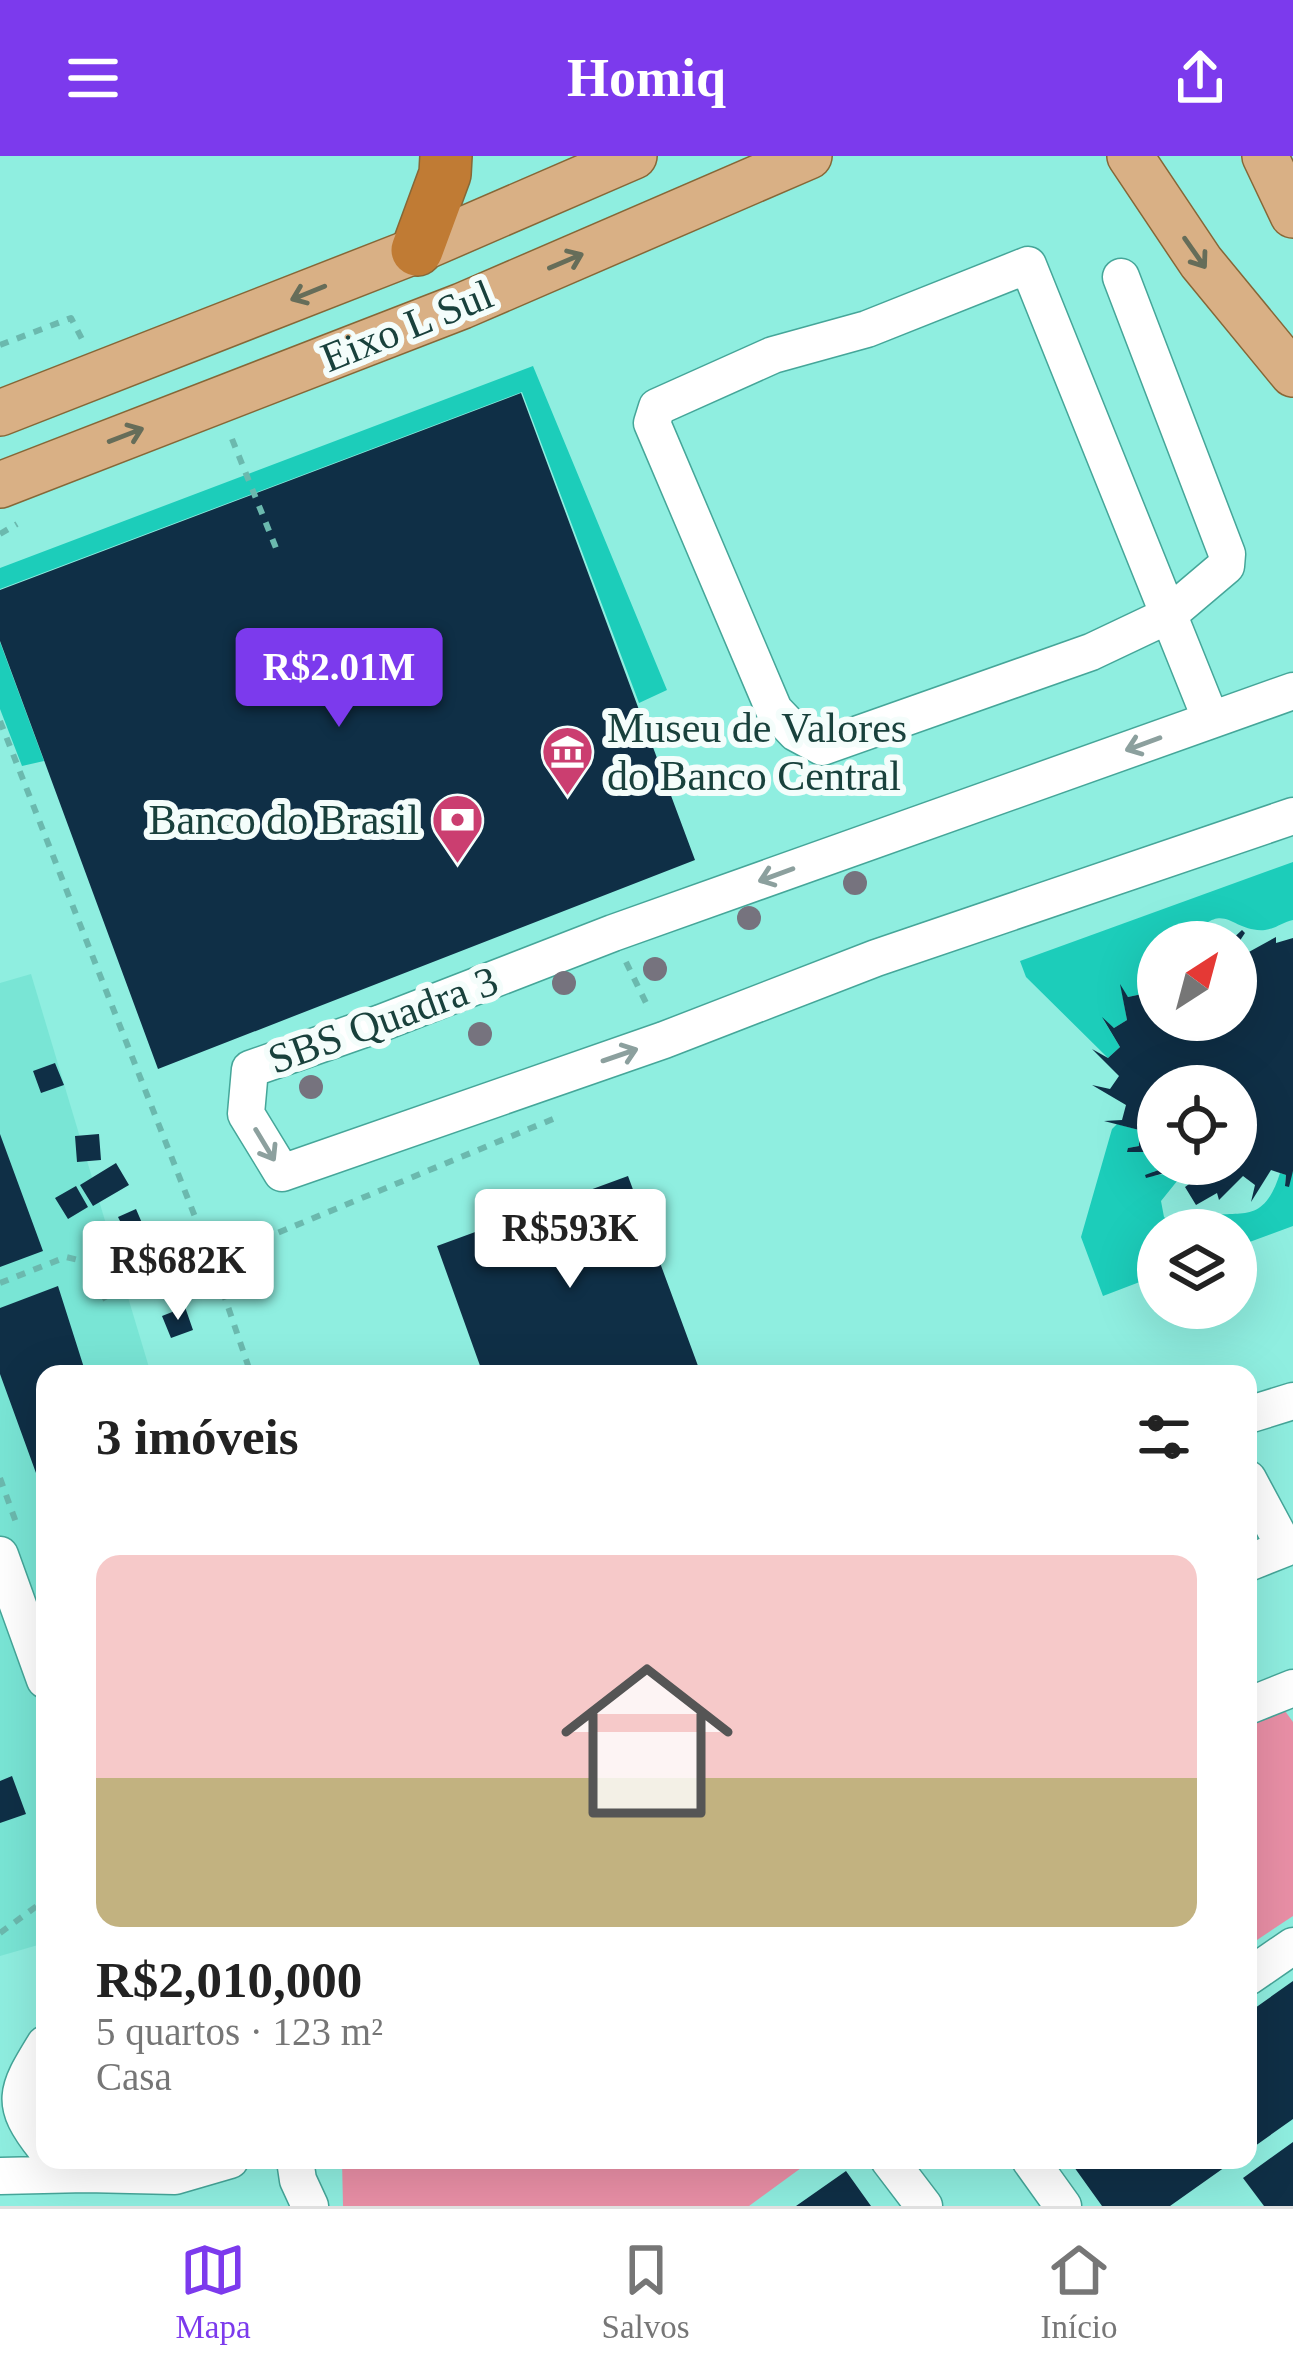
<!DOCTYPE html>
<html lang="pt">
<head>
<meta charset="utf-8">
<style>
	body { margin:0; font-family:"Times New Roman",serif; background:#f2f2f2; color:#222; height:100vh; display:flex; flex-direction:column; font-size:45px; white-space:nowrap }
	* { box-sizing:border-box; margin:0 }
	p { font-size:39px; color:#767676 }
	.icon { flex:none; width:66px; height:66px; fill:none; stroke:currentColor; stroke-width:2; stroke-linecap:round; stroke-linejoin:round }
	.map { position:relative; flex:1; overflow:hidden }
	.side { position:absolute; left:36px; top:1209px; width:1221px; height:804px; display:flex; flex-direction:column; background:#fff; border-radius:24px; box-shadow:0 12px 48px #0002 }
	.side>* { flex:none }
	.needle { width:78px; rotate:36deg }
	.buttons { position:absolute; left:1137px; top:765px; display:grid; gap:24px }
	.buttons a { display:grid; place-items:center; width:120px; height:120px; border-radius:50%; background:#fff; box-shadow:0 12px 48px #0002; font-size:60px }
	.price { position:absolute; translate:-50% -102px; padding:0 27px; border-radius:12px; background:#fff; color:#222; font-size:39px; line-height:78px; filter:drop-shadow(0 3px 6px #0008) }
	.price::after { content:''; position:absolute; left:50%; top:72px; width:36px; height:27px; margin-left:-18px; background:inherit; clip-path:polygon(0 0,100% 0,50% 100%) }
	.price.active { background:#7c3aed; color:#fff }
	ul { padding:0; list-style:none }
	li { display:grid; align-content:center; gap:24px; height:636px; padding:0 60px }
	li+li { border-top:3px solid #e0e0e0 }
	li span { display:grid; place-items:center; height:372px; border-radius:24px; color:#555 }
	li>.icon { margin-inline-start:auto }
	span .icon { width:216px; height:216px; fill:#fffc; stroke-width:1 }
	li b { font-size:51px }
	h2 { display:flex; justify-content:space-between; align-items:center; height:144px; padding:0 60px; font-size:51px }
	header { display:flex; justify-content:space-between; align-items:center; height:156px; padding:0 60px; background:#7c3aed; color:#fff; font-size:54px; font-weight:700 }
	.dock { display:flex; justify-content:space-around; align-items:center; height:168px; border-top:3px solid #e0e0e0; background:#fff; font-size:33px; color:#767676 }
	.dock a { display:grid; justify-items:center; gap:6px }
	.dock .active { color:#7c3aed }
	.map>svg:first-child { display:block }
	.built { fill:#79e5d5 }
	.green { fill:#e98fa6 }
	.water { fill:#1ccdba }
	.building { fill:#0f2f46 }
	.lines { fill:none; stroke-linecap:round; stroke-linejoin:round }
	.minor-casing { stroke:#45a699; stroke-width:39 }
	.major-casing { stroke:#866737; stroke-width:48 }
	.highway-casing { stroke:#866737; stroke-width:54 }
	.path { stroke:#6bb9ae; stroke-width:6; stroke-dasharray:9 9; stroke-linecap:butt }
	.minor { stroke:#fff; stroke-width:36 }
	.major { stroke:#d9b085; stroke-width:45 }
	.highway { stroke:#c07b34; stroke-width:51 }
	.tree { fill:#76737e }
	.oneway { stroke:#666d59 }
	.oneway2 { stroke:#8ca09e }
	.labels { text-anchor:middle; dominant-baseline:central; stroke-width:12; stroke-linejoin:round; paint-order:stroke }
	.street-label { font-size:42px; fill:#19413c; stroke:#f4fdfb }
	.poi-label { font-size:42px; fill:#19413c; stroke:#f4fdfb; text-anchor:start }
</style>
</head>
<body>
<header><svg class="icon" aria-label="menu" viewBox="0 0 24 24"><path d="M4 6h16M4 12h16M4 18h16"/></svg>Homiq<svg class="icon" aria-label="share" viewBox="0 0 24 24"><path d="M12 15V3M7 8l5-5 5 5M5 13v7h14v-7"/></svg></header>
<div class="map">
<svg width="1293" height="2050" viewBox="0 0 1293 2050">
	<rect width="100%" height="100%" fill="#8feee0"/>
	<path class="built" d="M31 818 151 1218H45V1787L0 1800V827Z"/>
	<path class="green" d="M1285 1555 1293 1566V1760L1248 1790V1570Z
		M342 2004H812L749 2050H343Z"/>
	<path class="water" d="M533 210 667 534 639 547 522 236 0 433V412Z
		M0 486 44 605 22 610 0 553Z
		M1293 706V764C1283 766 1275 773 1265 774 1229 777 1225 739 1188 786H1158V818L1148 817 1144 805 1142 838 1128 841 1121 831 1127 864 1114 872 1103 863 1120 891 1108 902 1026 821 1020 805Z
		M1117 968 1139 974V990L1128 992V996H1158V1008L1164 1012 1153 1016V1020L1186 1014 1161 1045 1164 1061 1180 1074H1158V1119L1103 1140 1081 1081 1112 973Z
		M1293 1015V1070L1236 1091V1074H1194L1191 1066C1232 1046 1261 1079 1280 1017L1286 1019 1285 1029Z"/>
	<path class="building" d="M521 237 695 704 158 913 0 485V434Z
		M1242 774 1245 777 1239 786 1247 797 1276 781V787L1293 782V1015L1289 1031 1285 1030 1286 1019 1271 1014 1251 1046 1255 1029 1243 1020 1219 1044 1217 1037 1196 1049 1185 1031 1192 1026 1184 1012 1146 1022 1145 1019 1164 1012 1163 1008H1236V930H1158V996H1127L1128 992 1139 990V974L1104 965 1122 964 1126 949 1092 929 1110 933 1119 920 1092 893 1108 902 1120 891 1102 861 1114 872 1127 864 1120 828 1128 841 1142 838 1144 805 1148 817 1158 818V864H1236V786H1229Z
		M55 907 64 929 41 937 33 915Z
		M0 978 43 1095 0 1111Z
		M99 978 101 1004 77 1006 75 980Z
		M116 1007 129 1029 93 1050 80 1029Z
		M628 1020 701 1218H483L437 1090Z
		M76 1030 88 1051 68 1063 55 1042Z
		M136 1053 142 1067 125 1075 118 1061Z
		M152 1075 166 1101 135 1117 121 1092Z
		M107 1083 120 1104 99 1117 86 1096Z
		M58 1130 86 1218H45L44 1339 0 1218V1152Z
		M185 1151 193 1174 171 1182 162 1160Z
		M12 1620 26 1658 0 1667V1625Z
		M1293 1825V1963L1248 1995V1857Z
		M1293 1986V2050H1264L1243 2022Z
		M1069 2004H1235L1170 2050H1102Z
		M846 2015 871 2050H796Z"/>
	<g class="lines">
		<defs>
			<path id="minor" d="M1121 121 1227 398 1226 410 1167 460 1091 496 822 591 796 577 774 554 652 267 657 251 773 199 867 173 1028 109 1211 564
				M1293 535 613 777 381 867 250 913 246 958 282 1017 664 884 876 802 1293 660
				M1248 1259 1293 1245
				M1248 1323 1285 1392
				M0 1399 45 1524
				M1248 1407 1293 1389
				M1248 1550 1293 1532
				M1248 1821 1293 1790
				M45 1888C16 1935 9 1947 45 1992
				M61 2004 86 2018 175 2020 230 2004
				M295 2004 298 2024 310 2050
				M889 2004 924 2050
				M1030 2004 1063 2050
				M0 2020 86 2018"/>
			<path id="major" d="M1130 0 1201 106 1293 218
				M1265 0 1293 59
				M0 257 417 94 634 0
				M0 329 462 150 809 0"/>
			<path id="highway" d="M417 94 445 18 446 0"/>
		</defs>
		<use href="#minor" class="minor-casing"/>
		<use href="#major" class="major-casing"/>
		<use href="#highway" class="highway-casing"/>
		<path class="path" d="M0 189 71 162 84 187
			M232 283 278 397
			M0 378 17 368
			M0 565 212 1104 251 1218
			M626 806 649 853
			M212 1104 553 963
			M0 1127 66 1101 86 1106 106 1144
			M0 1322 18 1372
			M0 1777 45 1744"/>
		<use href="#minor" class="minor"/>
		<use href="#major" class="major"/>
		<use href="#highway" class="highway"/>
	</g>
	<g class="tree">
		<circle cx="855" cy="727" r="12"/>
		<circle cx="749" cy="762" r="12"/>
		<circle cx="655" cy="813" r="12"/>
		<circle cx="564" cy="827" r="12"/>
		<circle cx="480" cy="878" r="12"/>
		<circle cx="311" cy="931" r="12"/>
	</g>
	<defs><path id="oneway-shaft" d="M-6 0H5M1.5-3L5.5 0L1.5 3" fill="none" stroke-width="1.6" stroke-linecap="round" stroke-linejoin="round" transform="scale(3)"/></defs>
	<g class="oneway">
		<use href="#oneway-shaft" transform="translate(1195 97) rotate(55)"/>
		<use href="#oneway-shaft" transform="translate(566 105) rotate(-23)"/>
		<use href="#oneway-shaft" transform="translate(308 137) rotate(158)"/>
		<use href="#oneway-shaft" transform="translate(126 279) rotate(-21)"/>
	</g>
	<g class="oneway2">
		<use href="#oneway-shaft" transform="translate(1143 588) rotate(160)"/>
		<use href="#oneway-shaft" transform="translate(776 719) rotate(160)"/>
		<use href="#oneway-shaft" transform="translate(620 899) rotate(-19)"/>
		<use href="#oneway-shaft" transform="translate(265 989) rotate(59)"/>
	</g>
	<defs>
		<symbol id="museum-pin" viewBox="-11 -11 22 30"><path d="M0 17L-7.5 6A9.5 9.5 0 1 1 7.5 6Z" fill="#cb3e70" stroke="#f4fdfb"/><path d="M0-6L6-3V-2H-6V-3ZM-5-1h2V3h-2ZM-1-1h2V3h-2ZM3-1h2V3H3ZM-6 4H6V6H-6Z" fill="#fff"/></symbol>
		<symbol id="bank-pin" viewBox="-11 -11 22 30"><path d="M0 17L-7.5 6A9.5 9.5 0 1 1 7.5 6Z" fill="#cb3e70" stroke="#f4fdfb"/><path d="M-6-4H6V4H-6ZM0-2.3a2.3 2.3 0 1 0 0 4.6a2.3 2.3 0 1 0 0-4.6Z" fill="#fff"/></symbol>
	</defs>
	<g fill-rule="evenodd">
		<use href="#museum-pin" x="538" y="566" width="59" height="81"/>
		<use href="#bank-pin" x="428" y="634" width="59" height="81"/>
	</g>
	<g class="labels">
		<g class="street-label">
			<text transform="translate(407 170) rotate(-22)">Eixo L Sul</text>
			<text transform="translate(383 864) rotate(-20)">SBS Quadra 3</text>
		</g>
		<g class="poi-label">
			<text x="607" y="572">Museu de Valores<tspan x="607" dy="48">do Banco Central</tspan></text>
			<text x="419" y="664" text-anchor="end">Banco do Brasil</text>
		</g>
	</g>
</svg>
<div class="buttons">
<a><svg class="needle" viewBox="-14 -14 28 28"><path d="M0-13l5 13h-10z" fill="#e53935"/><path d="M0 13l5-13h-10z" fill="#767676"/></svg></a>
<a><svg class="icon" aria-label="locate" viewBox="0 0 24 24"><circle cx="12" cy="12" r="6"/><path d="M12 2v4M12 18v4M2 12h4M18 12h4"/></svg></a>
<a><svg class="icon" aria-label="layers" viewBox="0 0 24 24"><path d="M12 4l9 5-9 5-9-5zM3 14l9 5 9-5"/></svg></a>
</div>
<b class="price active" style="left:339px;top:574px">R$2.01M</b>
<b class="price" style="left:570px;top:1135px">R$593K</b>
<b class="price" style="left:178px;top:1167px">R$682K</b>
<section class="side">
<h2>3 imóveis<svg class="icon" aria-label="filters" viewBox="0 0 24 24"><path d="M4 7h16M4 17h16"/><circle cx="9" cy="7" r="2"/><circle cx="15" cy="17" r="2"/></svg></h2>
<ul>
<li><span style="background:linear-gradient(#f6c9c9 60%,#c2b280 0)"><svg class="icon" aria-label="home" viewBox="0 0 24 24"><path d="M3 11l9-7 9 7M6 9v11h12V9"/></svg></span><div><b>R$2,010,000</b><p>5 quartos · 123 m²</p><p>Casa</p></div></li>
</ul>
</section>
</div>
<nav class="dock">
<a class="active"><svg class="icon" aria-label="map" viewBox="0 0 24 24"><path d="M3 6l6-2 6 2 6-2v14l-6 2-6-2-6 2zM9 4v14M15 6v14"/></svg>Mapa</a>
<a><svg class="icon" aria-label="saved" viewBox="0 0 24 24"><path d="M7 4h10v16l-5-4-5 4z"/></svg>Salvos</a>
<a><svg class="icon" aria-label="home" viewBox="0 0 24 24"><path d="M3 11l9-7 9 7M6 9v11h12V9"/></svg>Início</a>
</nav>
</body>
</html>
